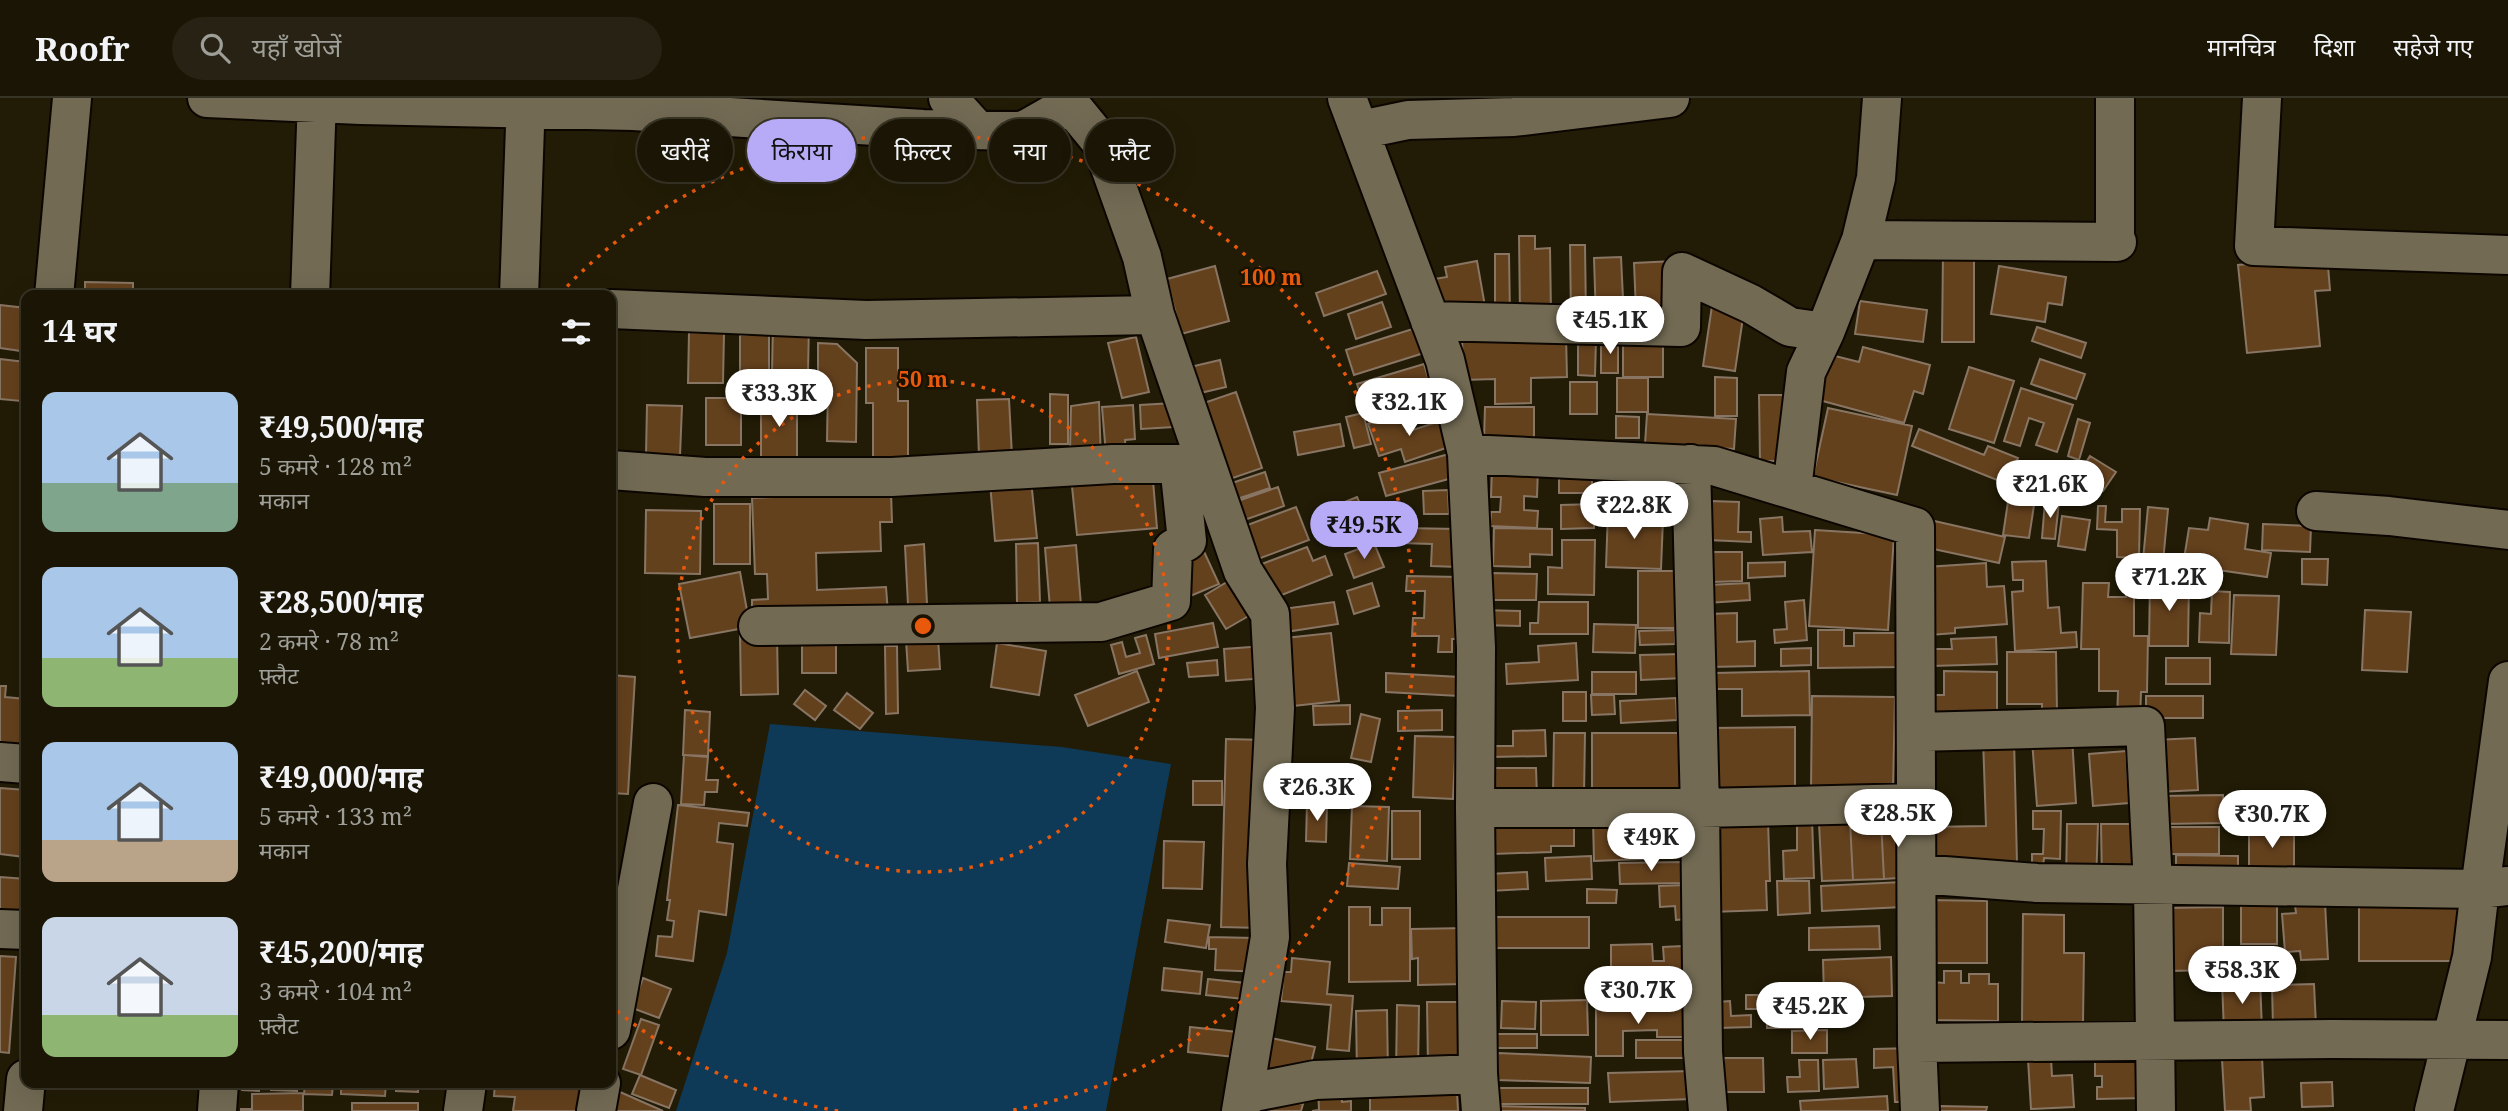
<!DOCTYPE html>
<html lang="hi">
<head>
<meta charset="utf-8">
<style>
	body { margin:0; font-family:"Noto Serif","Noto Sans Devanagari",serif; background:#272213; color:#f1f3f6; height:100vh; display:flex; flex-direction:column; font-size:26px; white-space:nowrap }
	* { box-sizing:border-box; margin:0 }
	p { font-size:23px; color:#9f9f9a }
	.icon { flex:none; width:38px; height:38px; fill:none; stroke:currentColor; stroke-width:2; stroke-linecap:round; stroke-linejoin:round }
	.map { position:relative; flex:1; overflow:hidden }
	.details { position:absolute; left:21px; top:192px; width:595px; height:798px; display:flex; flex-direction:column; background:#1a1504; border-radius:14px; box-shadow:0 7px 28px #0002,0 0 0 2px #383426 }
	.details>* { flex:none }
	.hud { position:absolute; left:637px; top:21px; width:665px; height:63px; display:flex; gap:14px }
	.price { position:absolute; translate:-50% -60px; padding:0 16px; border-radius:24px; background:#fff; color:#222; font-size:23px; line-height:46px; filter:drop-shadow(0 2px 4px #0008) }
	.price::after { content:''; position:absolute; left:50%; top:42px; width:21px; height:16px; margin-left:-10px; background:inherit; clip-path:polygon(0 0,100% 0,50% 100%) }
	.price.selected { background:#b7abf8; color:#111 }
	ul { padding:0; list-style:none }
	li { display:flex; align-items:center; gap:21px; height:175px; padding:0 21px }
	li span { display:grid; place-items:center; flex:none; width:196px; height:140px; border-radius:14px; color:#555 }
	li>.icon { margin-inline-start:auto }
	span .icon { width:84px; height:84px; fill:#fffc; stroke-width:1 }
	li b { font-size:30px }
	h2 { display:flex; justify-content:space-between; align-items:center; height:84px; padding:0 21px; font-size:30px }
	.tag { padding:0 24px; border-radius:32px; background:#1a1504; box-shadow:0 7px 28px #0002,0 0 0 2px #383426; font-size:24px; line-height:63px }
	.tag.selected { background:#b7abf8; color:#111 }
	header { display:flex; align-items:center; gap:42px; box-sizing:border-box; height:98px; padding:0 35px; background:#1a1504; border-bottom:2px solid #383426 }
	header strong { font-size:33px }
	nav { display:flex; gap:38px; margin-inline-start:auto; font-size:24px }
	.search { width:490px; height:63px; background:#272213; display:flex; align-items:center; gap:18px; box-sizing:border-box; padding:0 24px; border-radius:38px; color:#9f9f9a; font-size:26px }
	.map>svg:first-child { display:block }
	.water { fill:#0e3a57 }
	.building { fill:#64411d; stroke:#887563; stroke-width:2 }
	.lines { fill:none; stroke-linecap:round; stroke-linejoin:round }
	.minor-casing { stroke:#0c0600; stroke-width:42 }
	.minor { stroke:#726a53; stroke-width:38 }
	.ring { fill:none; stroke:#e8590c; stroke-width:3.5; stroke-dasharray:3.5 7 }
	.centre { fill:#e8590c; stroke:#191201; stroke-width:3.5 }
	.ring-label { font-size:21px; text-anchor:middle; font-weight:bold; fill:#e8590c; stroke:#191201; stroke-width:5; stroke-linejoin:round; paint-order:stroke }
</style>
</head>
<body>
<header>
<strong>Roofr</strong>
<div class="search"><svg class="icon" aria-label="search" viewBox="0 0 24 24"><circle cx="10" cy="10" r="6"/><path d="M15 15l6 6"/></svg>यहाँ खोजें</div>
<nav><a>मानचित्र</a><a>दिशा</a><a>सहेजे गए</a></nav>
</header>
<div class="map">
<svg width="2508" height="1013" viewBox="0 0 2508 1013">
	<rect width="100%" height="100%" fill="#221c06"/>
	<path class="water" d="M770 626 1062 649 1171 666 1106 1013H676L727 855Z"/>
	<path class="building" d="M1519 138H1535V151L1550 150 1551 216 1520 217Z
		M1570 147H1585L1586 220H1571Z
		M1943 154H1974V244H1942Z
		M1495 156H1509L1510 218H1495Z
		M1621 159 1624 221 1596 222 1594 160Z
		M2312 160 2328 168 2330 192 2315 193 2320 248 2247 255 2238 167Z
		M1477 163 1486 214 1442 222 1434 181 1447 179 1445 169Z
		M1674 163 1675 211 1636 212 1634 165Z
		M1215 168 1229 223 1181 236 1167 181Z
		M1999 168 2066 179 2062 207 2048 205 2045 224 1991 216Z
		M1377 173 1386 196 1324 218 1316 195Z
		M85 184 133 185V198H64V191H85Z
		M1860 203 1927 212 1923 244 1855 236Z
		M1382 204 1391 229 1356 241 1348 216Z
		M0 207 26 210 21 253 0 250Z
		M1712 208 1744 213 1735 273 1703 268Z
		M773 224 809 225 808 275H772Z
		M1419 229 1427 254 1354 277 1346 252Z
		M2037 229 2086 245 2081 260 2032 243Z
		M689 234 724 235 723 285H688Z
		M1623 236H1663V279H1623Z
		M740 237H769V295H740Z
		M1566 237 1567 279 1531 280V305L1495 306V281L1463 282 1462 240Z
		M1136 239 1149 294 1122 300 1108 245Z
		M1578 241H1596L1595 278 1578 277Z
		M1601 241H1618V275H1601Z
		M818 245 837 246 857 265 856 344 827 343 828 286H818Z
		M1863 249 1930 267 1923 296 1914 293 1904 325 1819 302 1831 257 1859 264Z
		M866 250H898V303H908V360H873V305H866Z
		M0 261 25 264 21 303 0 301Z
		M2040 261 2085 276 2076 301 2031 286Z
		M1220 262 1226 289 1196 296 1190 269Z
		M1424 266 1432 293 1366 314 1357 286Z
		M1969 269 2014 283 1994 345 1949 331Z
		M1715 279 1737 280V318H1715Z
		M1617 280H1648V314H1617Z
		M1570 284H1597V316H1570Z
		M2021 290 2073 307 2057 354 2036 347 2044 325 2029 320 2020 348 2004 343Z
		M1236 294 1262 370 1218 385 1192 309Z
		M1050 296 1068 297V346H1050Z
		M1759 297H1785V363H1760Z
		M1447 298 1448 321 1420 322 1419 300Z
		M706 300H741V347H706Z
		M1009 301 1012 358H979L977 302Z
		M761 302H797V359H761Z
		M1099 304 1101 363 1070 353 1071 308Z
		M1173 305 1174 329 1141 331 1140 307Z
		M647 307 682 308 680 358 646 357Z
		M1133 307 1135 341 1125 342 1126 355 1106 357 1102 309Z
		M1485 309H1534V341H1484Z
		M1828 310 1912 328 1897 397 1813 379Z
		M1363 315 1371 346 1354 350 1346 319Z
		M1401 315 1407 334 1443 322 1452 348 1405 364 1401 351 1379 358 1368 326Z
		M1647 316 1736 321 1734 351 1645 346Z
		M1616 318 1639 319V340H1616Z
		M2078 321 2090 325 2079 362 2068 358Z
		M1340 326 1344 348 1298 357 1294 334Z
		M1919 331 1984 357 1988 348 2018 360 2007 386 1912 348Z
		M1449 356 1456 379 1386 398 1379 375Z
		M2090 358 2116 374 2103 393 2078 378Z
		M1492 368 1538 369 1537 399 1524 398V412L1538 413 1537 430 1490 428 1491 414H1500L1501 399H1491Z
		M1152 371 1157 430 1077 437 1071 379Z
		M1559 373H1592V395H1559Z
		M1265 374 1270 390 1225 405 1220 389Z
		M2012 377 2038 381 2029 440 2003 437Z
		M1031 382 1037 440 995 443 990 385Z
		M1278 389 1284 408 1236 425 1229 406Z
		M1448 392 1449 416H1424L1423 393Z
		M891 394 892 424H880L881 453 816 455 817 492 886 489 888 515 752 520V502L768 501 767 476H755L752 400Z
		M1357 399 1373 435 1343 448 1327 411Z
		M1711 403 1739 404 1738 434H1751V444L1708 442Z
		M2045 403 2059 404 2055 441 2042 440Z
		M714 406H750V466H714Z
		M1594 406V430L1561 431V407Z
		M2098 408H2106L2105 424H2122V411H2140L2139 460 2117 459V432L2097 431Z
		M1296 409 1309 442 1247 465 1234 432Z
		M2148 409 2168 411 2163 464 2143 462Z
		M646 412 701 413 700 476 645 475Z
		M1608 413 1652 415V421H1663L1661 471 1606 469Z
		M2062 418 2090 422 2085 452 2058 448Z
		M1782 419 1783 434 1810 433 1812 454 1763 457 1760 421Z
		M2210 420 2248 426 2245 451 2271 455 2267 479 2183 467 2189 430 2208 432Z
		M1930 422 2005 439 1999 465 1924 449Z
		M2263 426 2311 428 2310 454 2262 452Z
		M1401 430 1459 431 1458 469 1431 468 1432 446 1401 445Z
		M1494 430 1552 431V457L1530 456V469L1493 468Z
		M1815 432 1894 437 1888 532 1809 528Z
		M1562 442H1595L1594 497 1548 496V469L1562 470Z
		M1038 445 1040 504 1017 505 1016 446Z
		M1200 445 1219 486 1183 501 1178 455Z
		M1374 445 1384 469 1354 480 1345 456Z
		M924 446 927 506 908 507 905 448Z
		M1076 447 1081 507 1050 510 1045 450Z
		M1307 449 1313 463 1325 458 1332 477 1264 504 1251 470Z
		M1711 454H1742V483L1712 484Z
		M2302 461H2328L2327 487 2302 486Z
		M2046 463 2048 510 2059 509 2061 535 2076 534 2077 549 2015 553 2012 494 2023 493V482H2013L2012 464Z
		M1785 464V478L1748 480V465Z
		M1986 465 1987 489 2004 488 2007 526 1955 530V535L1930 537 1926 469Z
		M1638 473H1675V530H1638Z
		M740 474 750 529 690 540 679 486Z
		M1492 475 1537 476 1536 502H1492Z
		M1239 477 1259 512 1226 531 1205 497Z
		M1407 478 1459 479 1457 541H1452V554H1438L1439 538H1412L1413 520H1424L1425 493H1406Z
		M2150 482 2189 483 2188 548H2149Z
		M1372 485 1379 508 1354 516 1347 493Z
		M1749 485 1750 502 1708 505 1707 487Z
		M2083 485H2109L2108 499H2126V490H2134V538H2148L2147 594H2141L2140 622H2117L2118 593H2099V551H2081Z
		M2212 493 2230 494 2229 545 2199 544 2200 515 2211 516Z
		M2234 497 2279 498 2276 557 2231 556Z
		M1804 502 1807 542 1775 545 1774 532 1787 531 1785 504Z
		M1334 504 1338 526 1279 535 1275 512Z
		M1539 504H1588V536H1530V525H1538Z
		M1479 512 1520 513V528L1479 527Z
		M2365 512 2411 514 2407 574 2362 572Z
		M1737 515V544L1755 543V568L1710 569 1708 516Z
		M1213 525 1218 549 1159 560 1155 536Z
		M1594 526 1636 527 1635 555 1593 554Z
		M1675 532V546L1640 547 1639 533Z
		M1818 532H1844V548H1854V535H1899L1901 569 1818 570Z
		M777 535 778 596 741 597 740 536Z
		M1331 535 1339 603 1284 609 1276 541Z
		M802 537H836V575H802Z
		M1146 537 1154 566 1119 576 1111 547 1122 544 1126 559 1140 555 1135 540Z
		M1996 539 1997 566 1932 568V551H1952L1951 541Z
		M938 540 940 571 908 573 906 542Z
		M997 545 1046 553 1039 597 991 589Z
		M1576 545 1578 582 1507 586 1506 566 1539 564 1538 548Z
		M885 548H897L898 615 886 616Z
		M1264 548 1267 580 1226 583 1224 551Z
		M1811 550V567L1781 568V551Z
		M2007 554H2056L2057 614H2042V606H2007Z
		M1683 556 1684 580 1641 582 1640 557Z
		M2166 560H2210V586H2166Z
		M1217 562 1218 577 1189 579 1187 565Z
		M1137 573 1149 604 1088 628 1075 597Z
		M1809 573 1810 617 1742 618V591H1715V575Z
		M1944 573 1997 574V616H1929V597H1944Z
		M1592 574H1636V596H1592Z
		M1386 575 1460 579 1459 598 1386 594Z
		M611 577 635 579 628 696 611 695Z
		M0 588H6L5 599 26 601V663L0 654Z
		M805 592 826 608 815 622 794 606Z
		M1563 594H1586V623H1563Z
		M847 595 873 615 860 631 834 612Z
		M1591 597H1614L1615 616 1592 617Z
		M1812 598 1895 599 1893 692 1811 691Z
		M2146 598H2203V620H2146Z
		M1676 600 1677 622 1621 625 1620 603Z
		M1350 607V626L1314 627 1313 608Z
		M685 612 710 614 708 658 683 657Z
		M1442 612V632L1398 633V613Z
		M1361 616 1380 621 1371 664 1351 660Z
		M1795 629V691L1710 692V630Z
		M1545 632 1546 658 1491 659V648H1513V633Z
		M1554 635H1585L1584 697H1553Z
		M1592 635H1681V694H1592Z
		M1415 638 1456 639 1453 701 1413 699Z
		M2072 639 2076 705 2037 708 2032 642Z
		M1983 640H2014L2017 765 1927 768 1926 729 1986 728Z
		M2195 640 2198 692 2158 694 2155 642Z
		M1226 641 1266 642 1261 830 1221 829Z
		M2126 653 2129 705 2093 708 2089 656Z
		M684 657 708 659 706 682H718L717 694H705L704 707 681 706Z
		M1490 670H1536L1537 699 1490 701Z
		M1193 683H1222V707H1193Z
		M0 690 26 692 25 759 0 756Z
		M2223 697 2224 725 2161 726V698Z
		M1307 706H1327L1326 744 1306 743Z
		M678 707 749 715 747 728 719 725 717 744 733 746 726 817 699 813 693 863 656 858 658 838 672 839 674 823 667 822 670 802H667Z
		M1352 708 1389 709 1387 763 1350 761Z
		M1392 713H1420V761H1392Z
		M2033 713H2061L2060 761 2044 760 2043 769 2032 768V756H2043L2044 731H2033Z
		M1674 715H1694L1695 759 1650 760V738H1674Z
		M1493 720 1574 728V748H1551V754L1493 756Z
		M1812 720 1814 780 1784 781 1783 753 1797 752V721Z
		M1642 721 1643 761 1594 763 1593 722Z
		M1913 721 1915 779 1884 781 1881 722Z
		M1881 722 1884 781 1853 782 1850 723Z
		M1768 723 1770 783H1766L1767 812 1711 814 1707 726Z
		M1850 723 1853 782 1822 783 1819 725Z
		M2067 726H2098L2096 785 2066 784Z
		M2101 726H2134V785H2102Z
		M2249 727H2294V776H2249Z
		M2162 729H2219V756H2162Z
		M1164 743 1204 744 1202 791 1163 790Z
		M2176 757 2238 758V783L2176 782Z
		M1591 758 1592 781 1546 783 1545 760Z
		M1682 764 1683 785 1620 786 1619 765Z
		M1349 765 1400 769 1398 791 1347 788Z
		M1527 774 1528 791 1490 793 1489 776Z
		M0 779 26 781V826L0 824Z
		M1777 783H1809L1810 815 1778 817Z
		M1902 784 1903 809 1822 813 1821 788Z
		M1686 787 1688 821 1676 822 1675 808 1660 809 1659 788Z
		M1587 791 1617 792 1616 805H1587Z
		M1930 802 1987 803V865H1929Z
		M2325 805 2328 861 2301 862 2300 853 2285 854 2282 816 2296 815 2295 807Z
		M2359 806H2462V863H2359Z
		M2241 808H2277V846H2241Z
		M1349 809H1370V827H1382V810H1410V883L1349 884Z
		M2223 809V872L2166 873V810Z
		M2023 816 2064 817V855H2084L2083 925 2022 924Z
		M1496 819H1589V850H1496Z
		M1168 822 1210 827 1206 850 1165 844Z
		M1879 828 1880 851 1809 852V830Z
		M1468 830 1464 886 1418 887V860L1412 861 1411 831Z
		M1209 839 1255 840 1263 874 1215 872 1216 851H1209Z
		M1652 846 1653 863H1664L1663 849 1682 848 1683 907H1657V884L1624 885 1625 906H1593L1592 883H1611V847Z
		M0 858 16 859 9 955 0 954Z
		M1891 859 1892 898 1824 900 1823 862Z
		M1292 860 1330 864 1327 896 1353 898 1349 953 1327 951 1331 907 1281 903 1284 874H1291Z
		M1164 870 1202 874 1200 896 1162 892Z
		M1944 873H1961V885H1969V876H1989V886H1998V923L1932 922V884L1944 885Z
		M643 880 671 891 659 920 632 910Z
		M1208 881 1255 886 1253 902 1206 897Z
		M2260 881 2262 932 2224 934 2222 883Z
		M2314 886 2316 928 2273 929 2272 887Z
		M1746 897H1809V911H1746Z
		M1587 902 1588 937H1541V903Z
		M1502 903 1536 904 1535 931 1501 930Z
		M1730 903 1731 918 1751 917V929L1718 930 1717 904Z
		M1427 904H1462V969H1428Z
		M1397 907 1419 908 1418 975H1396Z
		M1690 910V939H1657V932L1623 933V958H1596V911Z
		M1387 912 1388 977H1357L1356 913Z
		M1767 914H1816V930H1767Z
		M641 921 659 927 641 977 623 971Z
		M1190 929 1247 935 1244 960 1188 954Z
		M1827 932V955H1792V933Z
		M1497 936H1537V950H1497Z
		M1271 940 1315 949 1307 982 1264 973Z
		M1636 942H1698V960H1636Z
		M1914 950 1916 1004H1895L1893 969 1874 970V951Z
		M2145 951V1000L2097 1001V989H2102V978H2095V961Z
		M1498 955 1591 959 1590 985 1497 982Z
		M2262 959 2264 999 2250 1000 2251 1013H2225L2222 961Z
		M1724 960H1763L1764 994H1724Z
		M2051 960 2052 978 2072 977 2074 1009 2031 1011 2028 961Z
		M1856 961 1858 989 1824 991 1823 962Z
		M1799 962H1818L1819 993 1788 994 1787 979H1800Z
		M1692 973V1001L1610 1004 1608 975Z
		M640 977 676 992 669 1010 632 996Z
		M2332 984 2333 1008 2302 1009 2301 985Z
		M242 985H260L259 993 242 992Z
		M271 985H297V993L271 992Z
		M305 985H333L332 997 304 996Z
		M341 985H386L385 998 341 996Z
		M396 985H418V994L396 993Z
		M495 985H600L598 1013H513L515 999 494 998Z
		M1341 987 1342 1004 1351 1003V1013H1312L1319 1012 1318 988Z
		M1494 990H1588V1006H1494Z
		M1457 993 1458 1013H1370V996Z
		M620 994 663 1013H612Z
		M303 995V1013H241V1011H252V996Z
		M1269 998 1303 1006 1301 1013H1265Z
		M1887 998 1888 1013H1801L1800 1003Z
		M352 1005H418V1013H352Z
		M1494 1008 1585 1010V1013H1494Z
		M1939 1008 1987 1009 1986 1013H1939Z"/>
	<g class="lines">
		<defs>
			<path id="minor" d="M207 0 361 7 633 13 923 31 1023 33 1069 7
				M948 0 977 32
				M1065 0 1101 44 1142 159 1155 217 1243 473 1270 516 1275 610 1267 766 1270 839 1241 1013
				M1347 0 1445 262 1467 356 1476 550 1475 710 1478 976 1481 1013
				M2262 0 2254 148 2508 157
				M1360 32 1408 22 1514 19 1670 0
				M1861 142 2117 144 2115 140V0
				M54 198 72 0
				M310 198 317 0
				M519 198 526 0
				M611 211 866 222 1155 217
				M1430 223 1681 229 1682 174 1751 206 1790 229 1825 234
				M1467 356 1714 368 1915 429 1917 945 1920 1013
				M1691 366 1700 710 1703 954 1708 1013
				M611 372 705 379H892L1113 366H1205
				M1792 391 1806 274 1825 234 1861 142 1876 80 1882 0
				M2316 413 2389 418 2508 432
				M758 528 1101 524 1171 503 1173 451 1187 443 1179 366
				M1916 634 2145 628 2153 787 2156 1013
				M0 664 26 666
				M1475 710H1700L1918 705
				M1918 776 2037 785 2480 791 2508 583
				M0 831 26 832
				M611 932 653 705
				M1917 945 2332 941 2508 942
				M1244 996 1315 982 1478 976
				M23 1013 26 981
				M217 1013 219 985
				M463 1013 467 985
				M596 1013 601 985
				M2434 1013 2472 859 2480 791 2508 788"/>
		</defs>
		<use href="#minor" class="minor-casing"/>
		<use href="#minor" class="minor"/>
	</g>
	<g class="ring">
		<circle cx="923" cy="528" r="246"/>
		<path d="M838 1013A492 492 0 0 1 613 910M560 196A492 492 0 1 1 1008 1013"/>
	</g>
	<circle cx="923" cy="528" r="10" class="centre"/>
	<g class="ring-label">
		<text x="1271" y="187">100 m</text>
		<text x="923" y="289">50 m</text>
	</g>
</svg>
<b class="price" style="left:1610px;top:258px">₹45.1K</b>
<b class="price" style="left:779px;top:331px">₹33.3K</b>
<b class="price" style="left:1409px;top:340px">₹32.1K</b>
<b class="price" style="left:2050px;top:422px">₹21.6K</b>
<b class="price" style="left:1634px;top:443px">₹22.8K</b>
<b class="price selected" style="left:1364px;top:463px">₹49.5K</b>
<b class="price" style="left:2169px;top:515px">₹71.2K</b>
<b class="price" style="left:1317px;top:725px">₹26.3K</b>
<b class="price" style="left:1898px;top:751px">₹28.5K</b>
<b class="price" style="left:2272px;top:752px">₹30.7K</b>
<b class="price" style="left:1651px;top:775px">₹49K</b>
<b class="price" style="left:2242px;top:908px">₹58.3K</b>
<b class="price" style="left:1638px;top:928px">₹30.7K</b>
<b class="price" style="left:1810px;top:944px">₹45.2K</b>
<div class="hud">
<a class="tag">खरीदें</a>
<a class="tag selected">किराया</a>
<a class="tag">फ़िल्टर</a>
<a class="tag">नया</a>
<a class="tag">फ़्लैट</a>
</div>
<section class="details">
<h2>14 घर<svg class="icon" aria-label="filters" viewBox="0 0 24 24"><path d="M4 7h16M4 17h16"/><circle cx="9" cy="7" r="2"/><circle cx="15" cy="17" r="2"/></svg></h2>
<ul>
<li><span style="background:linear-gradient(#a9c7e8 65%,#7fa58c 0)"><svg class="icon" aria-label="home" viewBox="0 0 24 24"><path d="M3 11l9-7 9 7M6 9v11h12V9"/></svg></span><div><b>₹49,500/माह</b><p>5 कमरे · 128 m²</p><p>मकान</p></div></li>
<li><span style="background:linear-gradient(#a9c7e8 65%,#8fb573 0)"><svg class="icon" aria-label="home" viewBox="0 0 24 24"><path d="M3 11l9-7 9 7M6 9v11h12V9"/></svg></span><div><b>₹28,500/माह</b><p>2 कमरे · 78 m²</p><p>फ़्लैट</p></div></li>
<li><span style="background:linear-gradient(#a9c7e8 70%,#b9a48a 0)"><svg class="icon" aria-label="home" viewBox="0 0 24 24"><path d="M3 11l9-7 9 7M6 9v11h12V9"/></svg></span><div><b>₹49,000/माह</b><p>5 कमरे · 133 m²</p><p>मकान</p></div></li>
<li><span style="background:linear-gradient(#c9d6e8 70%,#8fb573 0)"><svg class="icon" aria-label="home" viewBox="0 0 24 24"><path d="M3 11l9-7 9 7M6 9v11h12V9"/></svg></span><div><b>₹45,200/माह</b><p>3 कमरे · 104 m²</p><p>फ़्लैट</p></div></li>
</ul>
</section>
</div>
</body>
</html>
